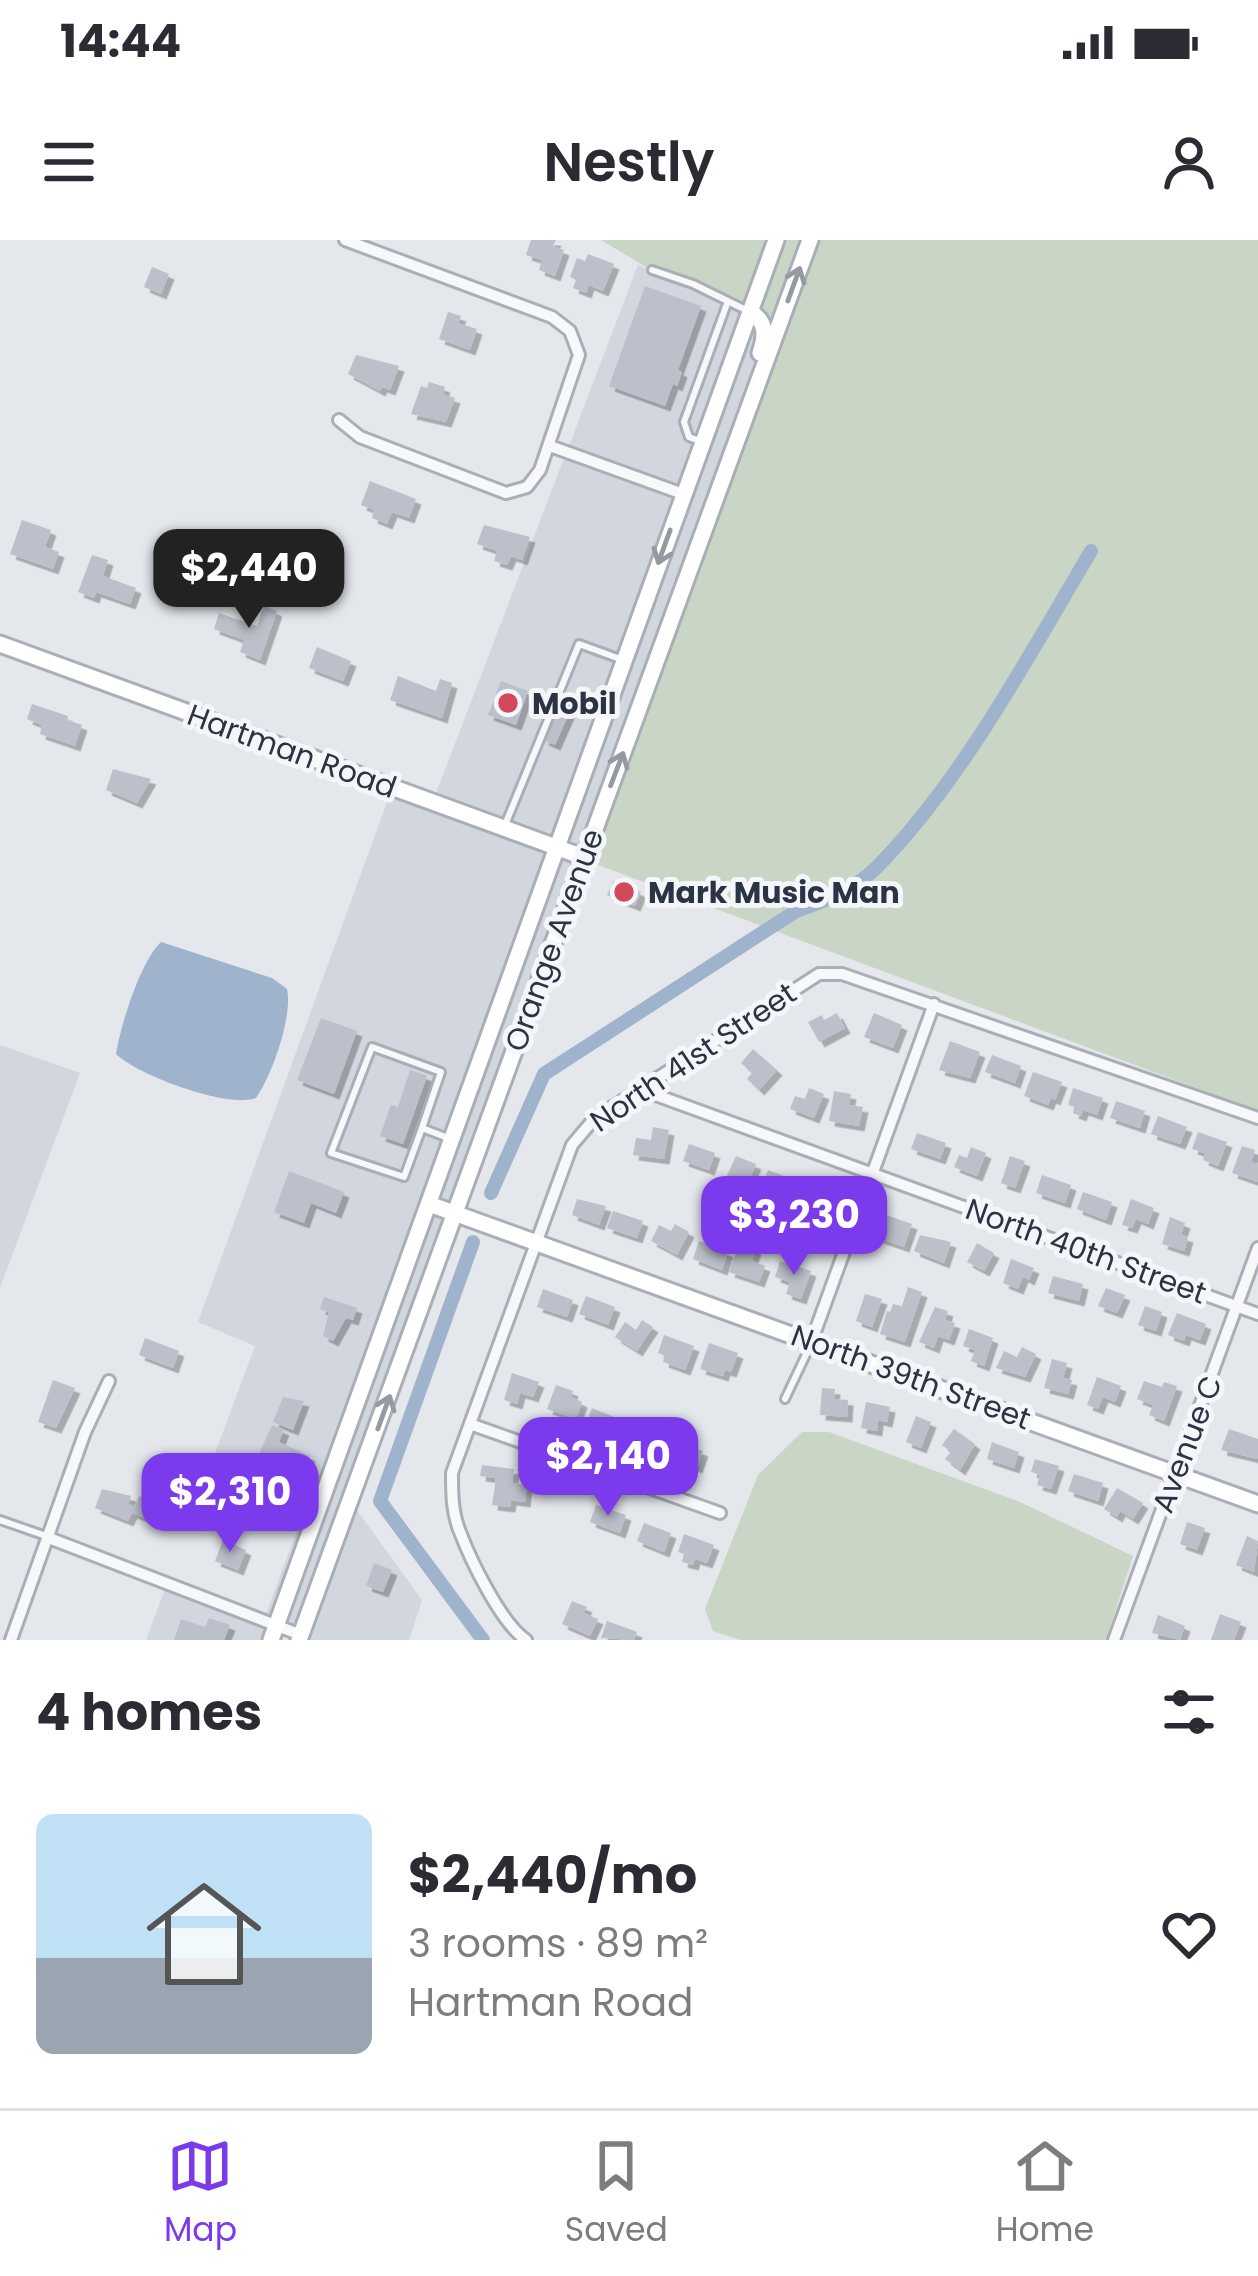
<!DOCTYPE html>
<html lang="en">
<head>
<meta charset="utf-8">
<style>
	body { margin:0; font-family:Poppins,sans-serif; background:#f7f7f7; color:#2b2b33; height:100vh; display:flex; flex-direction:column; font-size:45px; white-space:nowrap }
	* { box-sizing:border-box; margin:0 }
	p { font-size:39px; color:#7c7c81 }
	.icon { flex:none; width:66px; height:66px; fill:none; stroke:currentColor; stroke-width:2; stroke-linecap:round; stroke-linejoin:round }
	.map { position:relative; height:1400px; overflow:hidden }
	.panel { display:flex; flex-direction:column; background:#fff; flex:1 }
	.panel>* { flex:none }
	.price { position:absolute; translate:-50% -102px; padding:0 27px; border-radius:24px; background:#7c3aed; color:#fff; font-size:39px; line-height:78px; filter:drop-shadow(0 3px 6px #0008) }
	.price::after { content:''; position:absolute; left:50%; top:72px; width:36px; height:27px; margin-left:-18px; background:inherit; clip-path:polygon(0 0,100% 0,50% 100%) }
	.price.active { background:#222; color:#fff }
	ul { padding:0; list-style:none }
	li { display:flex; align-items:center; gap:36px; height:300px; padding:0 36px }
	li+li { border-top:3px solid #e1e1e2 }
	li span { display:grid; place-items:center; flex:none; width:336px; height:240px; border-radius:18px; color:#555 }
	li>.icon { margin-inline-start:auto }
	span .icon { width:144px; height:144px; fill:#fffc; stroke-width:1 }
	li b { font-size:51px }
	h2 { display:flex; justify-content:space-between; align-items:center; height:144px; padding:0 36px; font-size:51px }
	.status { display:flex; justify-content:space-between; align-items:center; height:84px; padding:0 60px; background:#fff; direction:ltr }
	.status svg { height:33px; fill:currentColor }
	header { display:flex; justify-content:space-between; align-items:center; height:156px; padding:0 36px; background:#fff; font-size:54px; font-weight:600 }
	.menu { display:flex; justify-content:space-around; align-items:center; height:168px; border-top:3px solid #e1e1e2; background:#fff; font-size:33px; color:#7c7c81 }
	.menu a { display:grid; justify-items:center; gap:6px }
	.menu .active { color:#7c3aed }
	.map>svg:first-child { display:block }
	.built { fill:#d2d6de }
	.green { fill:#c9d6c5 }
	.water { fill:#9fb4cc }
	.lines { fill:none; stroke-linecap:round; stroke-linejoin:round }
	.canal { stroke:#9fb4cc; stroke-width:14 }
	.building { fill:#bbc0ca; filter:url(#shadow) }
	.lane-casing { stroke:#a9aeb7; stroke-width:12 }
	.street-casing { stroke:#a9aeb7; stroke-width:16 }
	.secondary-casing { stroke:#a9aeb7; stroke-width:21 }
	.lane { stroke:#f7f8fa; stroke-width:6 }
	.street { stroke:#f7f8fa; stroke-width:10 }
	.secondary { stroke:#fff; stroke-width:15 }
	.oneway { stroke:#959aa2 }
	.poi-dot { fill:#d1495b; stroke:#f4f6f9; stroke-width:4.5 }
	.labels { text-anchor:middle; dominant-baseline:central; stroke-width:10; stroke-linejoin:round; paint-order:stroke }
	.poi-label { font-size:30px; font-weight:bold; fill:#2b3445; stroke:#f4f6f9; text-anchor:start }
	.street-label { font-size:30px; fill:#2b3445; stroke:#f4f6f9 }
</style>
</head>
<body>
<div class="status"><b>14:44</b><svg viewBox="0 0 49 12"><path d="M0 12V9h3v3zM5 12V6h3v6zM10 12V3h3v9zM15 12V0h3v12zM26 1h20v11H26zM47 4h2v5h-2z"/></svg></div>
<header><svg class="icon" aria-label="menu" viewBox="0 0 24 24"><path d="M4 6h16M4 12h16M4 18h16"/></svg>Nestly<svg class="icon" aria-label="person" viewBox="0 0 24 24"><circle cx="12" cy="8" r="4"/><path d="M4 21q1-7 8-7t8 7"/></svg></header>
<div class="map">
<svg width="1258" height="1400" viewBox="0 0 1258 1400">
	<defs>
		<filter id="shadow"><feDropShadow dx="5.5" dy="5.5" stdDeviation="0" flood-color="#0004"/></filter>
	</defs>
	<rect width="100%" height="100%" fill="#e4e7ec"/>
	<path class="built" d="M638 25 744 65 678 245 569 206Z
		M758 70 772 75 579 608 565 603Z
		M564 218 674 258 551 598 435 556Z
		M390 554 546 611 272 1376 266 1374 311 1252 214 1216 255 1106 198 1082Z
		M560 616 574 621 451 965 438 960Z
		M0 805 80 833 0 1048Z
		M433 973 446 977 297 1386 286 1382Z
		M356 1269 422 1360 409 1400H307Z
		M165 1349 267 1389 263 1400H146Z"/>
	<path class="green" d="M601 0H768L744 65 651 30Z
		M784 0H802L608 534 772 76 758 70Z
		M818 0H1258V871L590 622Z
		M802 1192H829L1020 1262 1133 1316 1106 1400H741L713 1391 705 1369 758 1235Z"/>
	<path class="water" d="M161 702 272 738 287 749C293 776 272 835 256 858 228 869 137 835 116 814 121 784 140 722 161 702Z"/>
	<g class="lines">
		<path class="canal" d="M491 953 544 834 796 671C826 661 854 650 877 627 962 541 1029 415 1091 311
			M473 1002 380 1261 483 1400"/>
	</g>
	<path class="building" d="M531 0H556L553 6 564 10 555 36 539 30 542 20 526 15Z
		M588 14 614 24 603 51 589 45 586 53 573 48 576 40 570 37 577 18 585 21Z
		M152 27 169 34 161 54 144 47Z
		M645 46 701 66 678 130 682 132 677 146 673 144 665 166 609 146Z
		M448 72 461 76 458 83 477 89 470 110 439 99Z
		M356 115 399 126 390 150 382 147 380 151 348 134Z
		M429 142 445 147 443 154 455 158 446 182 411 174 421 146 427 148Z
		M370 241 416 259 409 278 392 272 387 284 372 278 374 270 361 265Z
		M22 280 51 290 45 307 59 312 53 329 10 314Z
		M484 285 530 297 522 320 511 316 507 325 494 321 497 311 477 304Z
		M92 315 108 320 103 336 136 348 130 364 96 352 94 358 78 352Z
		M264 366 277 371 260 420 240 412 244 400 214 389 219 373 257 386Z
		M317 407 351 421 343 441 309 428Z
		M398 436 436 451 440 439 452 443 442 478 390 460Z
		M501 441 528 451 516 485 488 475Z
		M561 457 574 462 555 505 543 500Z
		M32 464 68 476 67 480 82 485 75 506 40 494 42 485 27 479Z
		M113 529 151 539 137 563 106 550Z
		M613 641 641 652 635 666 607 655Z
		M837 773 845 788 819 802 808 782 822 775 824 780Z
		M874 773 902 785 893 808 864 797Z
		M321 778 357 791 334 854 297 840Z
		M950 801 980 812 970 838 939 830Z
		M753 809 777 830 759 850 747 839 752 833 741 823Z
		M992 815 1021 826 1015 843 985 832Z
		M410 830 427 836 403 904 380 896 391 865 398 867Z
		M1033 832 1062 842 1055 860 1051 858 1048 865 1024 856Z
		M809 848 824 854 814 878 790 869 795 856 805 859Z
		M1073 848 1103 858 1097 875 1083 870 1081 876 1073 873 1075 867 1068 865Z
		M834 851 851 854 849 865 863 867 859 886 829 881Z
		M1116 861 1145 871 1140 888 1110 878Z
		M1158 876 1187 887 1180 904 1151 894Z
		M653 887 669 890 664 919 633 915 636 898 651 900Z
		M1198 892 1227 902 1218 926 1203 920 1205 913 1192 909Z
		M917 893 946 903 940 919 911 909Z
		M689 904 715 913 709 930 683 921Z
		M1242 906 1255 910 1251 922 1258 924V942L1232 933Z
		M971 907 986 913 977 936 954 927 959 915 967 918Z
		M736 916 756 924 746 947 726 938Z
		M1010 916 1025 921 1015 948 1001 943Z
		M768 930 800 942 791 966 759 954Z
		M289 931 344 952 336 973 311 963 304 983 274 972Z
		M1042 935 1071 945 1065 963 1036 953Z
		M826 948 840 953 828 986 817 983 820 977 800 969 806 954 821 959Z
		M1083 952 1112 962 1106 980 1077 969Z
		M577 959 606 966 599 985 572 975Z
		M1131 959 1154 968 1148 984 1136 979 1132 988 1122 985Z
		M613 971 643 981 637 998 607 988Z
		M886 975 912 984 904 1007 878 998Z
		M1170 977 1185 983 1181 995 1188 997 1184 1011 1162 1004Z
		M675 984 689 992 677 1015 651 1001 659 985 671 991Z
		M920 995 951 1002 944 1023 914 1011Z
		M699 1001 728 1012 722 1030 693 1019Z
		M977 1003 994 1013 984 1031 967 1022Z
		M739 1004 756 1009 752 1021 765 1026 759 1042 729 1032Z
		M1011 1019 1034 1028 1029 1040 1023 1037 1018 1049 1003 1043Z
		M780 1021 811 1031 801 1059 786 1054 790 1042 775 1037Z
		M1053 1036 1083 1044 1079 1061 1048 1053Z
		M908 1047 922 1052 905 1102 880 1094 887 1071 890 1072 893 1064 902 1066Z
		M1106 1048 1125 1055 1117 1073 1098 1066Z
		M543 1049 573 1060 567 1077 537 1067Z
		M865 1054 882 1059 872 1087 856 1081Z
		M586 1056 615 1067 608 1085 579 1074Z
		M324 1057 357 1068 353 1080 346 1078 333 1101 323 1096 329 1072 320 1069Z
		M1145 1066 1162 1072 1156 1091 1138 1085Z
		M935 1067 948 1071 945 1080 955 1083 949 1100 938 1096 934 1108 919 1102Z
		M1177 1073 1206 1084 1200 1100 1186 1095 1184 1101 1168 1095Z
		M642 1080 653 1087 637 1111 615 1097 625 1082 636 1090Z
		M969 1089 993 1098 984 1126 971 1121 975 1110 963 1106Z
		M664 1095 694 1106 685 1130 663 1122 665 1116 658 1113Z
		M145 1098 179 1111 173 1128 139 1115Z
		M709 1103 738 1113 731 1132 725 1130 723 1136 700 1129Z
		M1022 1107 1036 1114 1025 1137 996 1128 1004 1111 1017 1117Z
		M1052 1119 1067 1123 1063 1138 1072 1140 1068 1154 1044 1148Z
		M512 1133 539 1142 533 1157 520 1153 517 1164 504 1160Z
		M1097 1137 1121 1146 1115 1162 1103 1157 1098 1169 1087 1165Z
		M53 1140 75 1148 56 1188 38 1182Z
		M1144 1141 1162 1147 1164 1142 1177 1146 1164 1181 1149 1175 1153 1165 1137 1159Z
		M556 1145 573 1151 571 1157 582 1162 576 1179 547 1169Z
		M822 1148 835 1149 834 1159 848 1160 847 1177 820 1175Z
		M283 1157 304 1161 293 1190 273 1182Z
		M866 1162 890 1167 887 1182 878 1180 877 1191 861 1188Z
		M592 1168 622 1180 615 1197 586 1185Z
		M916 1176 931 1182 921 1208 906 1202Z
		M633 1183 663 1193 656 1212 627 1201Z
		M272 1185 284 1190 279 1202 310 1216 303 1234 258 1216Z
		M954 1189 975 1204 960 1230 945 1219 951 1212 942 1205Z
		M1229 1189 1258 1199V1219L1221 1210Z
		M673 1200 703 1211 697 1228 667 1217Z
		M992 1202 1019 1212 1014 1228 987 1219Z
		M1035 1219 1059 1226 1051 1249 1037 1245 1040 1235 1031 1232Z
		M482 1225 514 1229 512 1243 527 1245 525 1262 511 1260 510 1267 492 1265 496 1238 480 1236Z
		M1074 1234 1103 1243 1098 1261 1068 1251Z
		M1117 1248 1143 1263 1133 1279 1120 1271 1117 1277 1104 1269Z
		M102 1249 131 1256 128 1264 135 1266 139 1256 156 1263 150 1280 132 1273 128 1281 95 1268Z
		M596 1265 626 1275 620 1293 590 1282Z
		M1187 1282 1205 1288 1197 1310 1180 1304Z
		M644 1283 671 1293 664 1312 637 1301Z
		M684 1294 714 1305 707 1323 695 1319 693 1325 682 1322 684 1314 678 1312Z
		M1247 1296 1258 1301 1254 1332 1236 1325Z
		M223 1300 246 1310 238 1330 215 1321Z
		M374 1323 392 1330 383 1352 366 1346Z
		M572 1361 587 1367 584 1373 598 1379 590 1396 562 1384Z
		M1220 1374 1241 1382 1234 1400H1211Z
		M1158 1375 1185 1386 1180 1400 1152 1393Z
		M209 1378 230 1385 224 1400H174L181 1379 205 1387Z
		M607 1381 637 1392 634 1400 601 1398Z"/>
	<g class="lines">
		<defs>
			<path id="lane" d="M652 30 693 44 746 70
				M702 202 689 197 684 182 728 61
				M505 585 579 404 623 420
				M422 888 441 832 372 807 331 913 404 937 422 888 448 898
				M785 1159 811 1104
				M0 1280 46 1296"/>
			<path id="street" d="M339 180 360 197 506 253 527 247 540 230 579 115 570 91 552 77 345 0
				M550 206 683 254
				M642 850 1258 1074
				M812 1100 934 764
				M470 1184 720 1273
				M49 1298 301 1395
				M11 1400 85 1192 109 1141
				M526 1400C501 1383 471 1321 460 1292 452 1273 452 1253 452 1233L572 905 594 879 819 734H842L1258 878
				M1114 1400 1258 1008"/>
			<path id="secondary" d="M750 72C767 81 766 96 760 113
				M0 404 583 617
				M429 964 1258 1264
				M271 1400 776 0
				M299 1400 810 0"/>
		</defs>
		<use href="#lane" class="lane-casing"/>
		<use href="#street" class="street-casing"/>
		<use href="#secondary" class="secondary-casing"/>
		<use href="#lane" class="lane"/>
		<use href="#street" class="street"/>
		<use href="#secondary" class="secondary"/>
	</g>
	<defs><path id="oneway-shaft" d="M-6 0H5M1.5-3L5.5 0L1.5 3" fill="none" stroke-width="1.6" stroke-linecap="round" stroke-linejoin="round" transform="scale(3)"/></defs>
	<g class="oneway">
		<use href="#oneway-shaft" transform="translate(794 44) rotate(-70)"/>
		<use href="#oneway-shaft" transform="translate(664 307) rotate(110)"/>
		<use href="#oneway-shaft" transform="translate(617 529) rotate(-69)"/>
		<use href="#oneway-shaft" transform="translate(384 1172) rotate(-70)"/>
	</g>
	<g class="poi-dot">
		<circle cx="508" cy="463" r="12"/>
		<circle cx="624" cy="652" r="12"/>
	</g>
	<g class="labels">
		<g class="poi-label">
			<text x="532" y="463">Mobil</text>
			<text x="648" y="652">Mark Music Man</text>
		</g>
		<g class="street-label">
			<text transform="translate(292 511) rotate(20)">Hartman Road</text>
			<text transform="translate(554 700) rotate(-70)">Orange Avenue</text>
			<text transform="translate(693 817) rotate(-34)">North 41st Street</text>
			<text transform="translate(1086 1011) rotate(20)">North 40th Street</text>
			<text transform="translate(911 1137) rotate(20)">North 39th Street</text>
			<text transform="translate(1187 1204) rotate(-69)">Avenue C</text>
		</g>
	</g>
</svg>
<b class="price active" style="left:249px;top:391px">$2,440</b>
<b class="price" style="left:794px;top:1038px">$3,230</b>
<b class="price" style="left:608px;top:1279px">$2,140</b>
<b class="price" style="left:230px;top:1315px">$2,310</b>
</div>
<section class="panel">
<h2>4 homes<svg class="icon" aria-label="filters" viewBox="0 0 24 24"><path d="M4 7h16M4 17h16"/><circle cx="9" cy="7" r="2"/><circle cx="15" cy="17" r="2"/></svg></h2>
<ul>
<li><span style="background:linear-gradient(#bfe0f5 60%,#9aa5b1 0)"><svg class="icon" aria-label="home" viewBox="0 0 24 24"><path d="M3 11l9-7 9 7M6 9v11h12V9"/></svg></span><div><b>$2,440/mo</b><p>3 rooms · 89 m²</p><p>Hartman Road</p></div><svg class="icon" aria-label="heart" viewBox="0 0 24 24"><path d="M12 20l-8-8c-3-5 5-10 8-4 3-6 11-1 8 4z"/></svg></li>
</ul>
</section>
<nav class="menu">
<a class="active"><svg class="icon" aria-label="map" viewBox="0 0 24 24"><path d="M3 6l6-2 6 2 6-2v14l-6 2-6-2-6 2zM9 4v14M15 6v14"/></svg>Map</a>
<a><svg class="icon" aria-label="saved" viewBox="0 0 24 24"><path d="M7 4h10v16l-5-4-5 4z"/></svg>Saved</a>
<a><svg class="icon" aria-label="home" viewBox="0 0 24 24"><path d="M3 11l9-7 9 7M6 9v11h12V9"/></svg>Home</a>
</nav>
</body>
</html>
